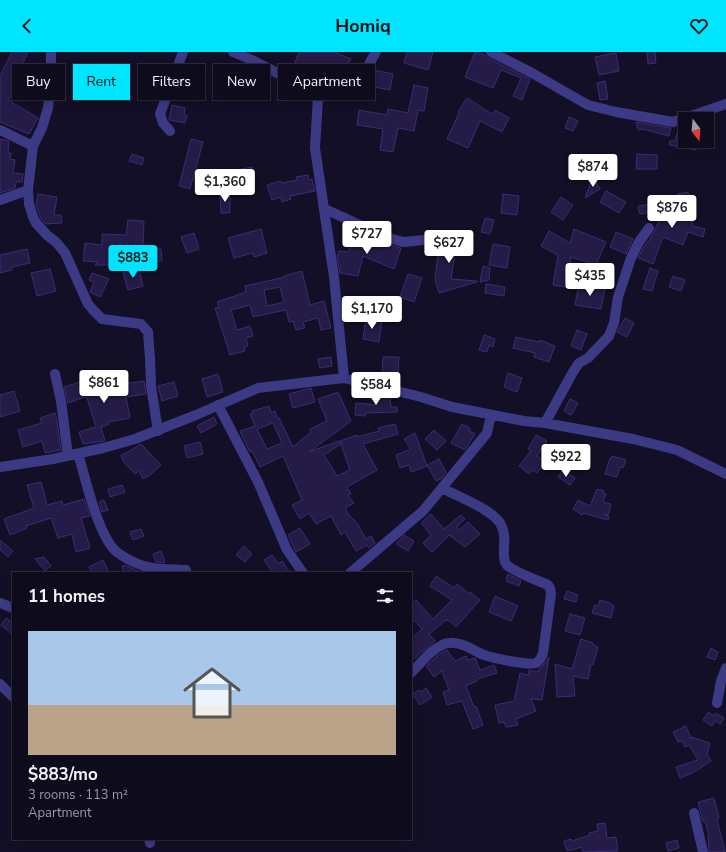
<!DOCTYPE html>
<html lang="en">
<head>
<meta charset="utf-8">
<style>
	body { margin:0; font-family:"Nunito Sans",sans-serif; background:#1c1929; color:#f1f3f6; height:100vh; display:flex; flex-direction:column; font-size:15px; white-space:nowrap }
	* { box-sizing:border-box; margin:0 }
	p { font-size:13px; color:#9b9ba3 }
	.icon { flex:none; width:22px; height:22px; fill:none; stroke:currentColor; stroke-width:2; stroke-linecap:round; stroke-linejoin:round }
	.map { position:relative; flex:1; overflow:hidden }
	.sheet { position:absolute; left:12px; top:520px; width:400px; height:268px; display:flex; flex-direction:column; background:#0e0b1c; border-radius:0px; box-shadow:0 2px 10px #0003,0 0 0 1px #2e2b3b }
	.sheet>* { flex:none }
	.top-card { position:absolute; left:12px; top:12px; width:400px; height:36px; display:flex; gap:8px }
	.needle { width:26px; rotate:164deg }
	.controls { position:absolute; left:678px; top:60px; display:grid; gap:8px }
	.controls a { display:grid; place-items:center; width:36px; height:36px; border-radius:0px; background:#0e0b1c; box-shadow:0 2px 10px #0003,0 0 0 1px #2e2b3b; font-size:20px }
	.price { position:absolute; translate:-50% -34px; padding:0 9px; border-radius:4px; background:#fff; color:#222; font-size:13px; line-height:26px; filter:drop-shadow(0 1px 2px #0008) }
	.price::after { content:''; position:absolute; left:50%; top:24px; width:12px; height:9px; margin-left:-6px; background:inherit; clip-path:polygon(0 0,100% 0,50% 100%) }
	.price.on { background:#00e5ff; color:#111 }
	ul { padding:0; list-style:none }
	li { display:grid; align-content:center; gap:8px; height:212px; padding:0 16px }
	li span { display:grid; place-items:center; height:124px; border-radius:0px; color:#555 }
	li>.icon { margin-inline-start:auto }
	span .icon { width:72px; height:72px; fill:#fffc; stroke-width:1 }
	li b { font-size:17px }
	h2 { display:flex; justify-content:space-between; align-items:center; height:48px; padding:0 16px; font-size:17px }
	.tag { padding:0 14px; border-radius:0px; background:#0e0b1c; box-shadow:0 2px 10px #0003,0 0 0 1px #2e2b3b; font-size:14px; line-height:36px }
	.tag.on { background:#00e5ff; color:#111 }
	header { display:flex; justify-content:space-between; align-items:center; height:52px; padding:0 16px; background:#00e5ff; color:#111; font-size:18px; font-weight:700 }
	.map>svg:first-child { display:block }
	.building { fill:#241b47; stroke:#3b2d73; fill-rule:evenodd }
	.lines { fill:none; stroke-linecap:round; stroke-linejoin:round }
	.minor { stroke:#3d3a85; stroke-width:10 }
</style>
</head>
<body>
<header><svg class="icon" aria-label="back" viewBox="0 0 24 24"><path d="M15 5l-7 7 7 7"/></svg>Homiq<svg class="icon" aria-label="heart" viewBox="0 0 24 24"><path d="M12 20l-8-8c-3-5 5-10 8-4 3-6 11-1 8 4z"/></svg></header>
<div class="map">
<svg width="726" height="800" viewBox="0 0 726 800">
	<rect width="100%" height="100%" fill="#130f26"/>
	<path class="building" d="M12 0H28L16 26 19 28 8 48 38 66 29 82 0 70V24Z
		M299 0H334L351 7 336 30 333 29 328 37 321 33 318 38 312 36 302 29 309 17 295 11Z
		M407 0H433L428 18 404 11Z
		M475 0 485 3 488 6 530 27 522 48 513 44 521 26 501 18 493 36 465 25Z
		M647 0H655L656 11 648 12Z
		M616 1 619 19 599 23 595 5Z
		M373 18 393 22 390 38 364 33 365 29Z
		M605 29 608 47 600 48 597 31Z
		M414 33 428 36 424 59 418 58 414 79 398 76 393 100 380 98 383 77 357 73 359 58 387 63 388 57 408 61Z
		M467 46 492 62 495 58 509 66 502 80 480 69 468 96 447 87 459 61 458 60Z
		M172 53 185 56 184 63H187L185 71 169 68Z
		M569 65 578 69 573 79 565 76Z
		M636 70 671 76 669 84 643 77 638 78Z
		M677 81 685 83V89H698L696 98 669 93 670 89H675Z
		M0 87 9 89 8 101H11L10 107 15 108 13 121 23 122 22 130H16L15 136 0 141Z
		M191 87 203 90 190 137 179 134Z
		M132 102 144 106 142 113 129 109Z
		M637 102 657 103V117H636Z
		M252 115 255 129 229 135 226 120Z
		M308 123 309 128 312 127 315 139 290 144 291 147 282 150 281 145 272 148 267 133 281 129 282 131 297 128 296 125Z
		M593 124 600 137 585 146Z
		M606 139 626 150 619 161 600 150Z
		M688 140 693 174 705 177 703 185 688 180 683 193 663 185 653 212 638 206 645 193 648 189H649L654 180 663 159 680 167V156L677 142Z
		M38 142 57 145 54 163H61L62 171 46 172 41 167 36 153Z
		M220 142H230V161H221Z
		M503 142 519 144 517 163 501 161Z
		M561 145 573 153 563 168 551 160Z
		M657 151 659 159 640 162 638 154Z
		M485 166 494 168 490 182 481 180Z
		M128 168 144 169 143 194 119 193V201L115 213H95L97 210 83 209 85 191 102 193V182L126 183Z
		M261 177 267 201 254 205 253 201 234 206 228 186Z
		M574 177 606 190 596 213 571 205 568 224 573 225 571 236 553 233 558 203 541 194 549 179 570 191Z
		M358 180 383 191 401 196 394 217 363 204 358 224 340 221 337 204 339 199 348 200 352 191 354 192Z
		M616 180 633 187 626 202 610 195Z
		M194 181 199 197 187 201 181 185Z
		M459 183 468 184 466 200 454 198 455 202 451 227 477 229V230L439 241 435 227 438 202H435L433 194 439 192 441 187H443V190L458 186Z
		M493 192 510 195 507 216 489 213Z
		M27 197 30 211 12 215V218L0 221V203Z
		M161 197 162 209 146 210V198Z
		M483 214 490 216 489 228 480 230Z
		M650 216 658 219 652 239 643 237Z
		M50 217 56 239 37 244 31 221Z
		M139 217 143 234 128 238 123 221Z
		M302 219 310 253 324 249 331 276 321 278 318 266 303 270 305 276 296 278 293 269 289 270 286 258 253 265 250 253 231 258 237 278 250 274 253 284 246 286 248 294 244 295 245 299 230 303 215 256 219 255 217 250 246 240 245 234 285 225 284 224ZM280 235 284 250 267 254 264 238Z
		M92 221 109 227 100 245 90 240 94 230 89 228Z
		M408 222 422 226 414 250 400 245Z
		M673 224 685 228 681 239 669 235Z
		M486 232 505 235 504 244 485 241Z
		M579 232 605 237 601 257 575 253Z
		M366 266 382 269 379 290 363 287Z
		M625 266 634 271 627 285 617 280Z
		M577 278 587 282 581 298 571 294Z
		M484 283 495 287 493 295 489 293 487 300 479 298Z
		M516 285 539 290 540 288 555 294 549 310 534 305 535 301 513 296Z
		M331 305 332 314 320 316 318 307Z
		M383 305H399L398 323 382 322Z
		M508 321 522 326 517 340 504 335Z
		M218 322 223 340 207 345 202 327Z
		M95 327 98 336 122 329 123 332 144 329 146 342 126 345 130 366 108 370 109 372 101 375 105 389 83 392 79 380 96 375 87 346 85 345 68 351 64 335 80 330V331Z
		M174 330 178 344 162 349 158 334Z
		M311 336 315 350 293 356 289 342Z
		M14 339 20 359 0 365V343Z
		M338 340 351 369 309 400 339 389 341 392 324 403 337 424 350 418 340 389 357 383V385L379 379 378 376 395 372 398 382 363 392 377 418 347 435 351 442 348 443 354 451 345 456 349 463 357 471 366 487 371 484 375 491 369 496 367 493 356 499 345 480 341 483 331 464 316 472 309 461 300 467 292 453 302 448 283 404 260 415 252 399 250 400 240 379 255 374 250 362 253 361 252 359 269 354 271 360 275 359 277 366H279L293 395 311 380 310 377 327 369 318 347ZM273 371 282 391 267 397 257 377Z
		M384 342 390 344 391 355H397V360L366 361 365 364 355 363 356 351 377 353V343Z
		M570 347 578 351 571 363 564 359Z
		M55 361 57 369 61 398 45 401 42 389 23 395 18 378 42 371 40 366Z
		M214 365 217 372 201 381 197 374Z
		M462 372 470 376 469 379 475 382 465 398 451 391Z
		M434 378 446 389 437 398 425 387Z
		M415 381 427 414 411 420 409 413 400 416 396 403 411 397 404 387Z
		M536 383 547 389 537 404 545 410 537 421 532 418 529 422 519 414 531 399 528 397Z
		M200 390 203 402 187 406 184 394Z
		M141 392 161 413 150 423 143 427 139 419 135 422 123 409 121 403 130 399Z
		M612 404 626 408 623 416 620 415 617 425 605 422 610 406 611 407Z
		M439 407 446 420 442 426 436 429 427 413Z
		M563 418 575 426 570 433 558 425Z
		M41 430 47 453 62 449 63 453 84 447 90 464 81 466 90 496 76 500 72 482 58 486 51 466 26 474 27 476 10 483 4 467 34 456 27 433Z
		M122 433 125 440 110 445 108 437Z
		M597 437 604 439 603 441 606 442 603 450 611 452 608 463 604 462 609 465 608 468 583 461 582 463 573 457 578 448 590 454Z
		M104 448 108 458 102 460 99 450Z
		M431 462 444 477 461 463 465 467 456 476 459 478 468 470 480 482 465 495 449 483 432 500 423 491 431 483 421 471Z
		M300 476 310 492 296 500 288 483Z
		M141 477 144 484 133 488 130 480Z
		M404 483 414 489 408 499 396 492Z
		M0 488 13 499 8 505 0 498Z
		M244 494 252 502 245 510 236 503Z
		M161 499 165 510 164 511 156 510 153 502Z
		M272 503 279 512 282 509 290 521H273L264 508Z
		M44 505 51 514 45 519 35 507Z
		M103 508 109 521H92L89 515Z
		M125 513 138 519 139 521H124L122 514Z
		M508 522 521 529 519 534 506 529Z
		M436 524 454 536 457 532 469 542 470 540 480 548 456 575 448 568 447 569 446 568 429 582 435 589 411 609V587L422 577 411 566V553L416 548 433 567 452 548 430 534Z
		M567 539 578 543 576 550 564 547Z
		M495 544 518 554 511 569 489 560Z
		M600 548 610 551 614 554 611 566 592 561 595 553 598 554Z
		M570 562 585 566 580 583 565 579Z
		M6 566 13 571V583L1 573Z
		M581 587 593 591V593L598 595 593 613 591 612 588 627 573 624 575 644 557 645 555 612 572 617Z
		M711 596 718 600 715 608 707 605Z
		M447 598 455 609 466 604 468 608 475 606 480 618 494 613 497 621 477 627V629L466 634 474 655 476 654 483 673 473 677 462 649 447 653 443 640 449 638 442 619 434 625 426 614 438 603Z
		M549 605 542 648 531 647 536 659 516 667 518 673 506 675 504 670 499 671 495 653 514 649 520 621 528 623 529 618 538 620 539 617 545 611Z
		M426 636 432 645 420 653 412 642 420 638 421 640Z
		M708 660 714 664 716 661 724 666 720 672 715 669 712 674 703 668Z
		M686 674 691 687 692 685 710 691 707 702 711 709 694 720 680 726 676 715 698 708 689 693 685 695 682 689 678 690 673 680Z
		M714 746 719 766 717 767 725 800H709L708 780 705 769 703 770 698 750Z
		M605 771 607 786 616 785 618 799 583 800 582 795 567 799 564 789 571 787 572 789 590 783 589 781 598 779 597 772Z
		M677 788 679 796 668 799 666 791Z"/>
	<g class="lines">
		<path class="minor" d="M51 0V27L48 56 42 76 33 94 28 138 29 152 33 165 36 171 47 183 57 191 65 201 88 252 94 259 102 267 141 272 148 280 150 307 151 334 158 379
			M233 0 252 8 287 26 309 42 318 45 342 42 353 35 369 12 376 0
			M491 0 532 21 588 53 616 60 673 70 726 52
			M318 45 315 96 334 225 344 326
			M0 78 33 94
			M170 79 163 71 160 62 183 0
			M0 148 28 138
			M325 157 386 185 403 190 435 187
			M55 322 61 349 68 404
			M218 353 258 430 287 498 303 521
			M545 371 573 320 579 311 588 306 609 284 614 271 618 245 631 206 639 190 649 176
			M78 402C86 427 98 486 118 501 128 508 141 514 152 516 163 518 175 517 186 518
			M0 415 53 407 103 396 135 387 196 363 258 336 344 326 421 345 452 355 524 369 545 371 633 387 677 398 726 422
			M350 521 423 459 487 381 491 363
			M0 551 13 556
			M411 621C421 611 430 598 444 592 458 587 472 598 484 603 493 606 529 614 536 611 540 609 542 604 543 601L551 542 550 536 548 533C539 529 511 519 506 512 503 507 504 500 504 494 505 486 504 478 500 471 491 457 457 444 442 436
			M0 632 13 645
			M717 651 721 629 726 616
			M694 761 703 800
			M149 787 150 791"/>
	</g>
</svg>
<div class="controls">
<a><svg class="needle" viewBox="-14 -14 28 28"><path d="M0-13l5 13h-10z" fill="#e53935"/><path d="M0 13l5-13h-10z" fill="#9b9ba3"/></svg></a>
</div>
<b class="price" style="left:593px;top:136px">$874</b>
<b class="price" style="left:225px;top:151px">$1,360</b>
<b class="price" style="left:672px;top:177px">$876</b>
<b class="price" style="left:367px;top:203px">$727</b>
<b class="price" style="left:449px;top:212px">$627</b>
<b class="price on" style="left:133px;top:227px">$883</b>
<b class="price" style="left:590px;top:245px">$435</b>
<b class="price" style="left:372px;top:278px">$1,170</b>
<b class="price" style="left:104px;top:352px">$861</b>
<b class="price" style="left:376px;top:354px">$584</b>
<b class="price" style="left:566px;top:426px">$922</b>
<div class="top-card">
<a class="tag">Buy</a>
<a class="tag on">Rent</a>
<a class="tag">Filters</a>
<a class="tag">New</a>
<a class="tag">Apartment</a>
</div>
<section class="sheet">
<h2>11 homes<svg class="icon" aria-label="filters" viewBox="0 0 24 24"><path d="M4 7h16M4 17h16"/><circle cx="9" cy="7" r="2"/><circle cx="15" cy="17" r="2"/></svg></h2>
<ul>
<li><span style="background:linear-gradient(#a9c7e8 60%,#b9a48a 0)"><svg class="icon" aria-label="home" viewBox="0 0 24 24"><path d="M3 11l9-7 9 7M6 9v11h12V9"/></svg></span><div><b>$883/mo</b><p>3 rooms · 113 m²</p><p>Apartment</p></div></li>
</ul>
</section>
</div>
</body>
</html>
